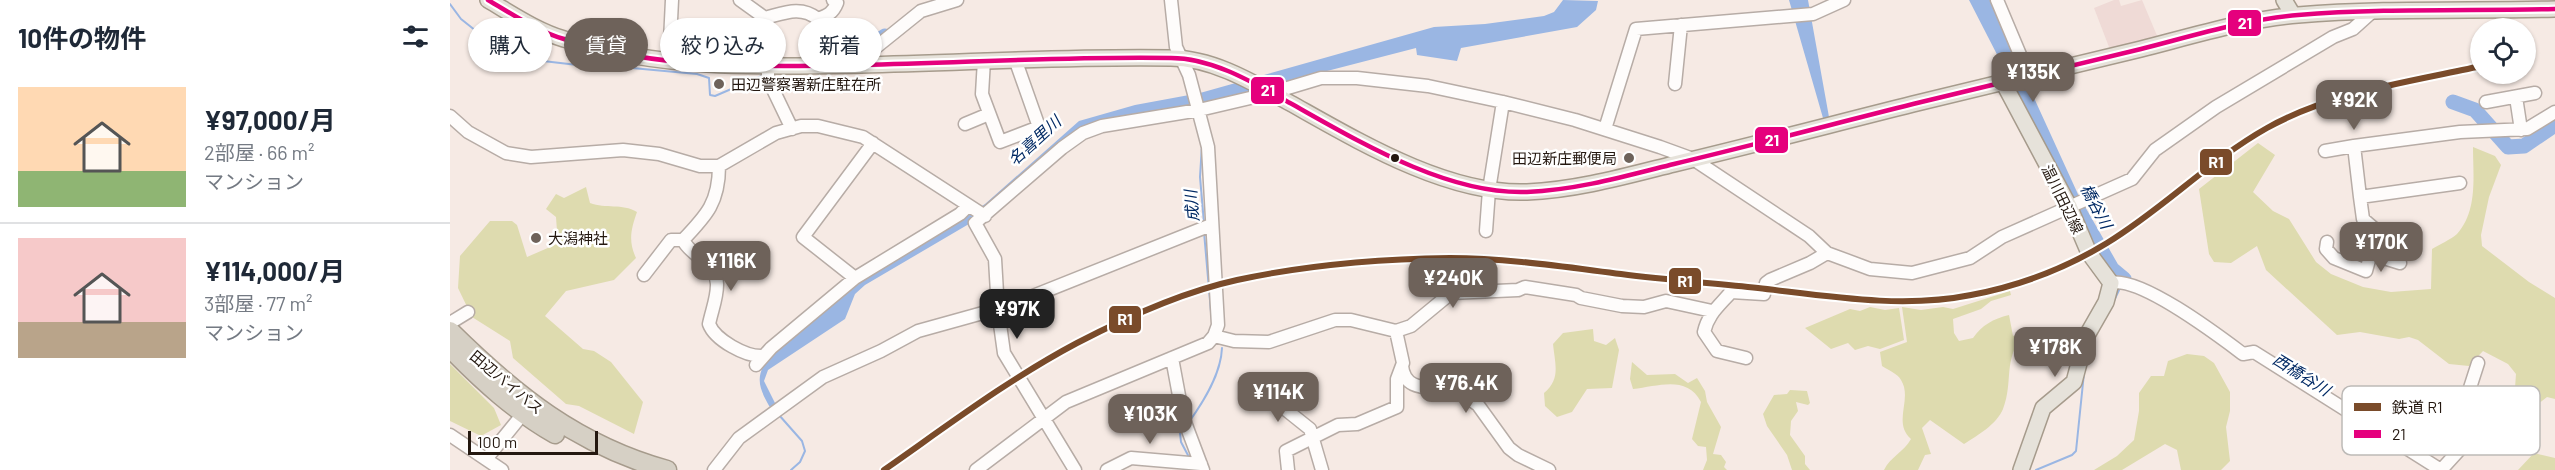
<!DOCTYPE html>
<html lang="ja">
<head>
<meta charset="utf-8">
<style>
	body { margin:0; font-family:Barlow,"Noto Sans JP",sans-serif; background:#f6f6f7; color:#1f2937; height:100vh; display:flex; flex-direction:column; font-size:22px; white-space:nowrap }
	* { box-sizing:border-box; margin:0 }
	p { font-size:20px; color:#747a83 }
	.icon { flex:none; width:33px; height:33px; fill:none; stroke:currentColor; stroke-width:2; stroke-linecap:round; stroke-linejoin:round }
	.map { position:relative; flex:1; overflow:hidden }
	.drawer { display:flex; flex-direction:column; background:#fff; width:450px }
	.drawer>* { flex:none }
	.top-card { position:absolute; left:18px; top:18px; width:570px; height:54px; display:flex; gap:12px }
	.tools { position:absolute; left:2020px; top:18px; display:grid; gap:12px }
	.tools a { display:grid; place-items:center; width:66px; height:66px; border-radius:50%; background:#fff; box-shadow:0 2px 4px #0004; font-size:30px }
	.scale { position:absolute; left:18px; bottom:15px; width:130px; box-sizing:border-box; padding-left:6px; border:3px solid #241810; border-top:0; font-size:16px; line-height:21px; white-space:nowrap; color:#241810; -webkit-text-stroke:4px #fff; paint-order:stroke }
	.price { position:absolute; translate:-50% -51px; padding:0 14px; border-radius:12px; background:#6e625a; color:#fff; font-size:20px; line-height:39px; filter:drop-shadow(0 2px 3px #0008) }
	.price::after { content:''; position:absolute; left:50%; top:36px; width:18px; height:14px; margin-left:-9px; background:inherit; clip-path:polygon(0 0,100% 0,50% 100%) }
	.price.on { background:#222; color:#fff }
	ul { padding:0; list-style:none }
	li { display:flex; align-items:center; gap:18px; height:150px; padding:0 18px }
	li+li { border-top:2px solid #e0e1e3 }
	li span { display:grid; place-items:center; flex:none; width:168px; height:120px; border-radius:0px; color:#555 }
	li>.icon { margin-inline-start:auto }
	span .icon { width:72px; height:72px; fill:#fffc; stroke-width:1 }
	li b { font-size:26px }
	h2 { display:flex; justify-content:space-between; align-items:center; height:72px; padding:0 18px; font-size:26px }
	.tag { padding:0 21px; border-radius:27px; background:#fff; box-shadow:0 2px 4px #0004; font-size:21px; line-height:54px }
	.tag.on { background:#6e625a; color:#fff }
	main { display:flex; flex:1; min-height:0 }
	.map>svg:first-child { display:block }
	.commercial { fill:#efdad6 }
	.green { fill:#dedbaf }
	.water { fill:#9ab6e3 }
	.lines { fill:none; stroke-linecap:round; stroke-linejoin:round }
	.stream { stroke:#9ab6e3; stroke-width:2 }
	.river { stroke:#9ab6e3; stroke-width:15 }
	.minor-casing { stroke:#b7aca6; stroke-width:15 }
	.major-casing { stroke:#a69b8c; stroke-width:18 }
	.highway-casing { stroke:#a69b8c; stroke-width:21 }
	.minor { stroke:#fefcfb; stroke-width:12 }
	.major { stroke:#e6e2da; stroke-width:15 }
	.highway { stroke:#d6d0c5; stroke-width:18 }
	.bus-1-casing { stroke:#fff; stroke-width:9 }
	.bus-1 { stroke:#e5007d; stroke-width:4.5 }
	.rail-1-casing { stroke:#fff; stroke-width:10 }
	.rail-1 { stroke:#7a4b2a; stroke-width:6 }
	.poi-dot { fill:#6e625a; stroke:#fff; stroke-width:2 }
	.bus-dot { fill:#241810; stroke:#fff; stroke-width:2 }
	.labels { text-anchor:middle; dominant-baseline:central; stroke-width:5; stroke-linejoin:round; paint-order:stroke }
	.poi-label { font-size:15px; fill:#241810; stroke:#fff; text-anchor:start }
	.street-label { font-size:15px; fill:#241810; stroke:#fff }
	.water-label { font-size:16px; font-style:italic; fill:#002964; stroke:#fff }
	.key { fill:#fff; stroke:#bdbab7; stroke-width:1.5 }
	.key-label { font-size:16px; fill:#241810 }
	.line-badge { stroke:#fff; stroke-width:2 }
	.badge-label { font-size:16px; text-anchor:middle; font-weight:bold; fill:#fff }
</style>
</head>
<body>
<main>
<section class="drawer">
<h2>10件の物件<svg class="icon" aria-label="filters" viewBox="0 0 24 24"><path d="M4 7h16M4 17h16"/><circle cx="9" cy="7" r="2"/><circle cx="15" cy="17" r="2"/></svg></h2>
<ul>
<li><span style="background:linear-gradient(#ffd9b3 70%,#8fb573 0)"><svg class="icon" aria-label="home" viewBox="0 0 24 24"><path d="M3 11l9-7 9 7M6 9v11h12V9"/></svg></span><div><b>¥97,000/月</b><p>2部屋 · 66 m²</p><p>マンション</p></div></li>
<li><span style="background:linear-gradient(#f6c9c9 70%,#b9a48a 0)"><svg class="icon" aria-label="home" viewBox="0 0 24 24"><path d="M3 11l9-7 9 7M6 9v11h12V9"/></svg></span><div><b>¥114,000/月</b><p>3部屋 · 77 m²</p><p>マンション</p></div></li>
</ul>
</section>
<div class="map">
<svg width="2105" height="470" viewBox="0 0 2105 470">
	<rect width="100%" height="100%" fill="#f6eae4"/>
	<path class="commercial" d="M1664 0H1669L1671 6 1692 0 1708 38 1666 50 1659 47 1644 8Z"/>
	<path class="green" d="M1808 143 1825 155 1803 192 1823 211 1839 219 1866 262 1881 274 1913 287 1941 292 1981 289 1982 249C1990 244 2000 240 2007 234 2028 211 2023 176 2023 147L2045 156 2051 165 2039 197 2031 235 2032 246 2079 282 2105 298V399L2097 397 2084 407 2067 409 2064 402 2066 374 2058 364 2033 351 2019 366 1999 364 1968 340 1959 337 1949 339 1910 332 1887 335 1816 270 1807 246 1781 263 1764 262 1759 254 1749 189Z
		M136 187 140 203C156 209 172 203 187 212 181 229 178 241 186 258L164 280 116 291 95 316 133 349 144 351 161 362 193 402 184 434 129 406 116 404 63 358 60 341 22 317 8 288 10 256 40 221H62L67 225 77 257 107 244 103 237 107 231 106 217 96 209 106 194 114 198Z
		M1560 291 1561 295 1541 301 1531 309 1503 319 1504 333 1509 341 1523 338C1532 325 1543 319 1559 315L1563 336 1574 332C1552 363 1564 380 1553 409 1547 424 1527 436 1514 444L1480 420 1472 428 1481 454 1475 455 1468 470H1434C1440 457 1454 452 1461 439 1442 422 1463 399 1451 380 1448 374 1438 370 1432 366L1430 352 1457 342 1452 307 1471 310 1493 307 1503 309Z
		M1420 307 1435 310 1449 308 1454 340 1430 349 1418 346 1405 350 1398 343 1381 349 1355 328 1400 309 1410 311Z
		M1143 329 1144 341 1156 345 1165 338 1169 350 1162 388 1137 389 1122 412 1107 417 1095 406 1094 393C1111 379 1105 364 1103 344L1113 333Z
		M1737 354 1754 356 1764 363 1780 392V411L1776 427 1780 461 1771 470H1731L1727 450 1715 444 1672 470H1644L1667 456 1684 440 1689 411V393L1701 376H1714L1718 361Z
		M1182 362 1197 375 1225 374 1238 383 1247 378 1255 391 1257 402 1271 427 1263 454 1271 455 1276 462 1274 467 1277 470H1253L1257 460 1256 447 1248 446 1242 439 1251 402C1237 375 1209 386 1183 389L1180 379Z
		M0 364 44 408 51 425 31 436 0 421Z
		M1340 390 1357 391 1360 403 1358 405 1346 402 1348 411 1341 421 1340 435 1355 456V464L1360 470H1342L1337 455 1317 426 1313 414 1324 395 1337 394Z
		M2084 453 2105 458V470H2068Z"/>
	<path class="water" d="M1113 0 1148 1 1146 10 1127 27 1011 48 1007 61 967 55 966 48 757 102 640 125 524 221 415 285 405 294 395 319 318 370 314 381 326 405 321 409C313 395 305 382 313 367 317 361 320 360 321 354L420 275 507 223 535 204 629 121 685 105 750 93 984 27 1035 24 1094 16 1104 12Z
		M1339 0H1358L1379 117 1373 118Z
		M1519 0H1540L1568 68 1556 72Z"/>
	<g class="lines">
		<path class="stream" d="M0 4 11 19 55 54 76 59 153 68H182L247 74 259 78 260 95 265 96 314 75
			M752 145 750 177 754 223
			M754 232 761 312
			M1662 305 1670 288
			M329 415 352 441 355 451 350 462 341 470
			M739 422C754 401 771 374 772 348
			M734 429 730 433 731 442 740 459
			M1586 470 1622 455 1626 451 1634 373"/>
		<path class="river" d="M374 56 412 51 435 36
			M1563 70 1622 199 1662 269 1674 279
			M2003 102 2025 110 2058 147 2074 146 2105 125"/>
		<defs>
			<path id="minor" d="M290 0 315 18C334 13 351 5 368 19 378 15 383 13 387 3L383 0
				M1547 0 1579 76
				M534 60 532 94 550 142 589 127 565 59
				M219 61 222 0
				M412 65 425 48 471 11 507 0
				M318 68V79L342 129
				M1225 84 1231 25
				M2066 97 2071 130
				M2036 102 2085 93
				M0 116 18 132 56 153 81 157 173 150 209 154 250 166H269L326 133 351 126H368L413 137 535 216
				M515 124 539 114
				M1155 129 1186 29 1363 14 1394 0
				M1875 151 1904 146
				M2010 183 1910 197 1904 146 2010 132 2077 129 2105 112
				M1036 231 1039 190 1053 102
				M233 240C237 249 246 254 253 260 277 277 264 300 259 324 265 340 296 357 313 356
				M1877 242 1876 249 1884 258 1916 271 1927 231 1913 219 1910 197
				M1921 254 1950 263
				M194 275 221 240H233C257 215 269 202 269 166
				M405 278 353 237 423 143
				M1661 283C1690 276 1769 336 1793 354L1804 352 1991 470 2023 435 2041 423 2056 421 2071 409
				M0 323 18 312
				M764 336 784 341 819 342 885 320H901L946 331 961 326 1001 293 1068 290 1075 287 1126 295 1131 298 1172 306 1194 307 1216 301 1262 311
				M722 358 733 417 753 470
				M1296 358 1267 351 1254 332C1258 314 1269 306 1281 292L1314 294 1316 283 1320 280 1360 263 1377 253
				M306 365 321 348 405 278 510 214 518 206
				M952 366C955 394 983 385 1003 391 1012 393 1020 399 1028 405L1059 448 1068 455 1099 470
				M815 393 860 429 872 470
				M0 435 52 470
				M2023 435 2018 394 2028 363
				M37 458 76 410
				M264 470 289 438 373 377 431 351 468 331 558 306 761 225
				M526 470 616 402 758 343 764 336 768 325 758 147 739 75 726 47 721 0
				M625 470 554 353 548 310 545 259 525 223 612 148 633 133 652 126 749 110 821 93 871 78H907L978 86 1053 102 1125 120 1210 147 1243 159 1359 236 1377 253 1420 269 1462 273 1520 258 1552 237 1682 179 1705 150 1766 107 1883 37 1903 29 1923 11
				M657 470 681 458 751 464
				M838 470 836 451 888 425 907 424 947 407V379L953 363 946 331"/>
			<path id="major" d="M38 0C62 14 87 31 114 39 210 70 311 67 411 65 514 63 617 56 721 58 763 58 804 83 840 103 908 141 997 195 1077 192 1127 190 1176 176 1224 164 1304 145 1383 124 1463 104 1539 85 1615 67 1691 49 1742 36 1797 19 1848 15 1933 8 2020 11 2105 9
				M1834 0 1843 15
				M1553 82 1619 206 1639 253 1661 283 1656 302 1636 337 1624 382 1593 408 1571 470"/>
			<path id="highway" d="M0 331C65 395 127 445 217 470
				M0 348C32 381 65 411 105 434"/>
		</defs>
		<use href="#minor" class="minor-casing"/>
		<use href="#major" class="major-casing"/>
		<use href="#highway" class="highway-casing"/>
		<use href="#minor" class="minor"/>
		<use href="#major" class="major"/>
		<use href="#highway" class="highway"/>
		<defs>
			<path id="bus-1" d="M38 0C62 14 87 31 114 39 210 70 311 67 411 65 514 63 617 56 721 58 763 58 804 83 840 103 908 141 997 195 1077 192 1127 190 1176 176 1224 164 1304 145 1383 124 1463 104 1539 85 1615 67 1691 49 1742 36 1797 19 1848 15 1933 8 2020 11 2105 9"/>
		</defs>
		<use href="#bus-1" class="bus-1-casing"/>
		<use href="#bus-1" class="bus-1"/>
		<defs>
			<path id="rail-1" d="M434 470C497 426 559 379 627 343 677 317 732 292 787 280 856 265 930 259 1000 258 1057 258 1115 267 1171 274 1216 280 1262 283 1308 288 1377 296 1452 309 1521 295 1569 286 1616 268 1657 243 1713 209 1760 160 1817 128 1881 92 1960 82 2031 66"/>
		</defs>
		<use href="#rail-1" class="rail-1-casing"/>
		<use href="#rail-1" class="rail-1"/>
	</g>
	<g class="poi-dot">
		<circle cx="269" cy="84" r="6"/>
		<circle cx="1179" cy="158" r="6"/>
		<circle cx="86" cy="238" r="6"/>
	</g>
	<circle class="bus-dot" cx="945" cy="158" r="5"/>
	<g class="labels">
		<g class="poi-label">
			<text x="281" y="84">田辺警察署新庄駐在所</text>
			<text x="1167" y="158" text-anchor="end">田辺新庄郵便局</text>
			<text x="98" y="238">大潟神社</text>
		</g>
		<g class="street-label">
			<text transform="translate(1613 199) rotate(64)">温川田辺線</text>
			<text transform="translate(57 382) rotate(40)">田辺バイパス</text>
		</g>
		<g class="water-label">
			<text transform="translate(584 140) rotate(-42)">名喜里川</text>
			<text transform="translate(741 206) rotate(-95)">成川</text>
			<text transform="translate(1647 206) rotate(62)">橋谷川</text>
			<text transform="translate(1852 374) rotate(32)">西橋谷川</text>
		</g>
	</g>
	<rect x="1892" y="386" width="198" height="69" rx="9" class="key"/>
	<rect x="1904" y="403" width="27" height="8" fill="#7a4b2a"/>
	<rect x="1904" y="430" width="27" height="8" fill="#e5007d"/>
	<g class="key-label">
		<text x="1942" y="413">鉄道 R1</text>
		<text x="1942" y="440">21</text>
	</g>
	<g class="line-badge">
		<rect x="1777" y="9" width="35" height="28" rx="6" fill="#e5007d"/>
		<rect x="800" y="76" width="35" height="29" rx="6" fill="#e5007d"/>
		<rect x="1304" y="126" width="35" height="28" rx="6" fill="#e5007d"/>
		<rect x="1749" y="148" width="34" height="28" rx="6" fill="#7a4b2a"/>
		<rect x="1218" y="267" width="34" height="28" rx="6" fill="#7a4b2a"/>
		<rect x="658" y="305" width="34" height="29" rx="6" fill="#7a4b2a"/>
	</g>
	<g class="badge-label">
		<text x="1795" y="29">21</text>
		<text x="818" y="96">21</text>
		<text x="1322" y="146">21</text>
		<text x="1766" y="168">R1</text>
		<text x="1235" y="287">R1</text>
		<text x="675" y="325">R1</text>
	</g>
</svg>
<div class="tools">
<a><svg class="icon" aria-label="locate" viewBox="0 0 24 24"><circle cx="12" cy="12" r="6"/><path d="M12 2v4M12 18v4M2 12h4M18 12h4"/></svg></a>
</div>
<div class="scale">100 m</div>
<b class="price" style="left:1583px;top:103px">¥135K</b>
<b class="price" style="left:1904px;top:131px">¥92K</b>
<b class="price" style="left:1931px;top:273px">¥170K</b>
<b class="price" style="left:281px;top:292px">¥116K</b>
<b class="price" style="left:1003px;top:309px">¥240K</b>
<b class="price on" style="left:567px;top:340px">¥97K</b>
<b class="price" style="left:1605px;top:378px">¥178K</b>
<b class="price" style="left:1016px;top:414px">¥76.4K</b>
<b class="price" style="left:828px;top:423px">¥114K</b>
<b class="price" style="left:700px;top:445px">¥103K</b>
<div class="top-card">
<a class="tag">購入</a>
<a class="tag on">賃貸</a>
<a class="tag">絞り込み</a>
<a class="tag">新着</a>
</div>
</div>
</main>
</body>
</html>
